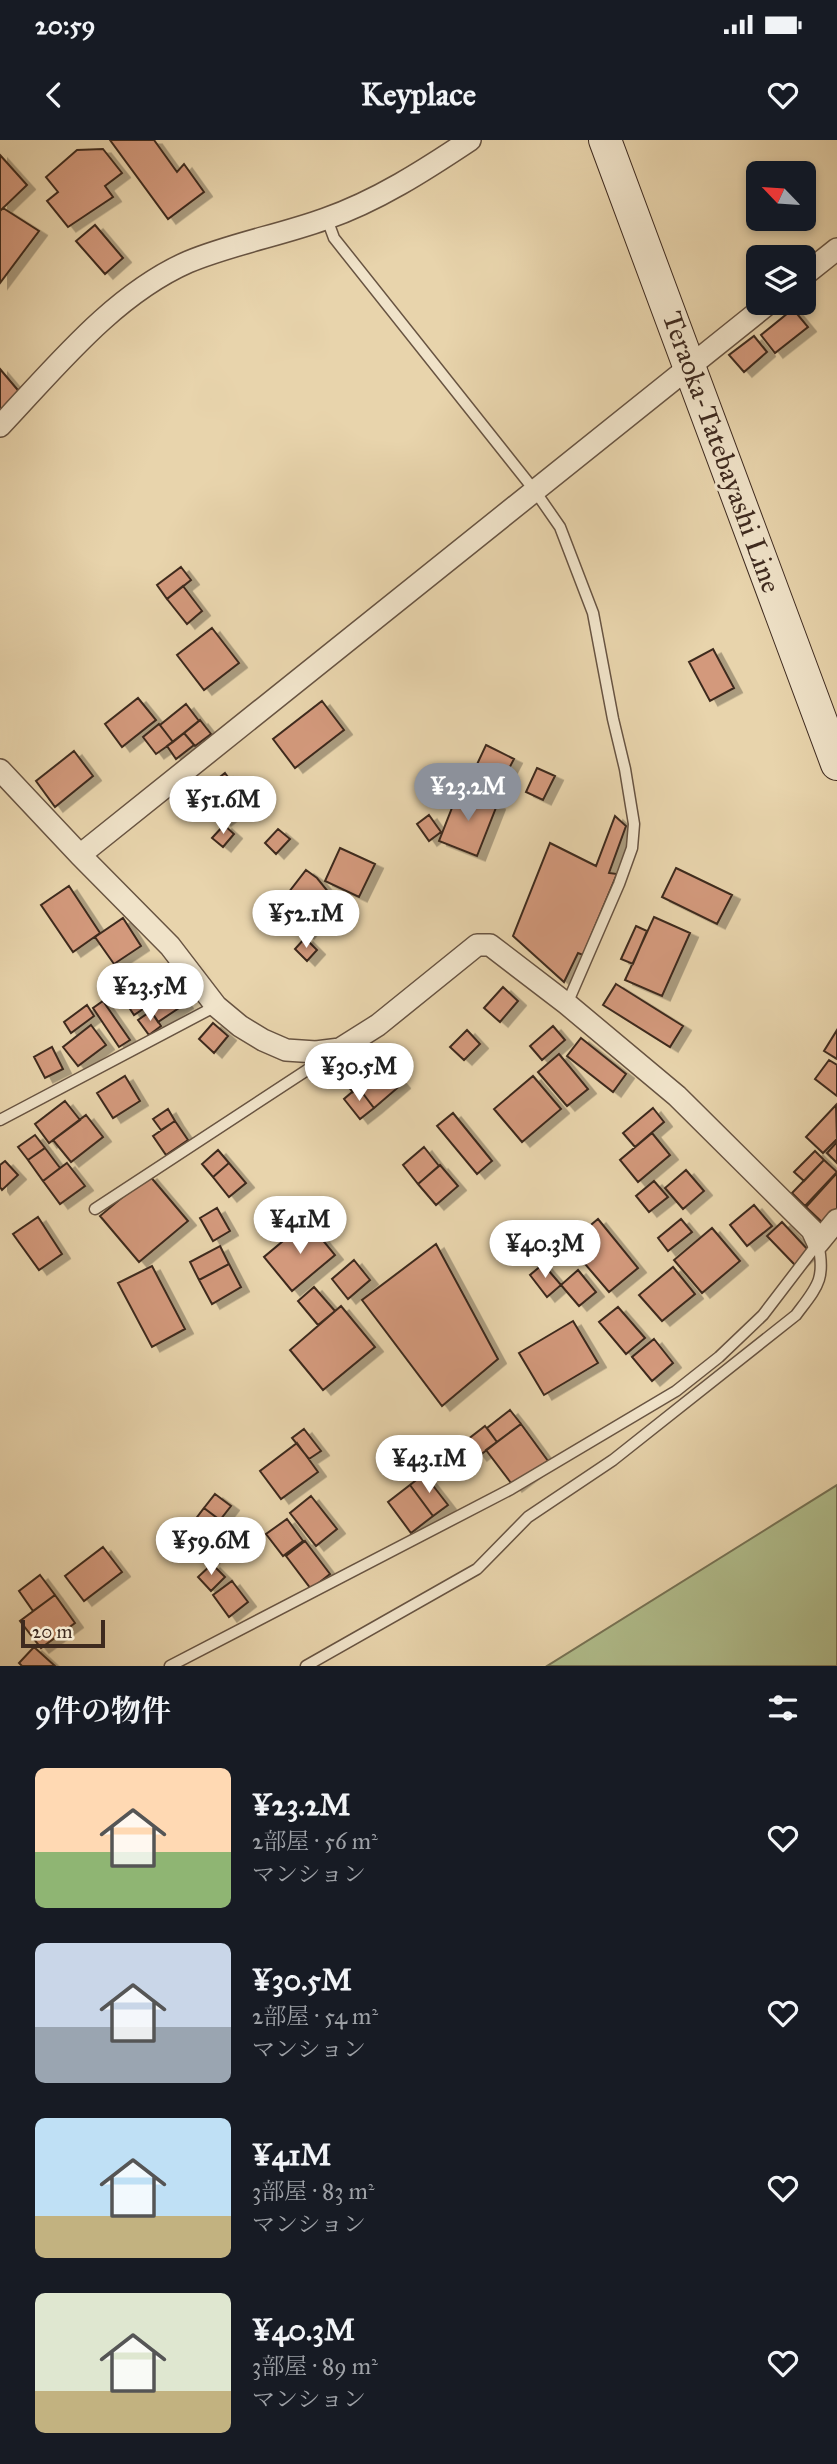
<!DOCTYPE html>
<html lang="ja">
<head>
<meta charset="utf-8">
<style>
	body { margin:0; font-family:"IM FELL Great Primer","Noto Serif JP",serif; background:#20242c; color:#f1f3f6; height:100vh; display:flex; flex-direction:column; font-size:26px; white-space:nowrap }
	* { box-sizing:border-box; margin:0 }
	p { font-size:23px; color:#9ea1a6 }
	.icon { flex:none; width:38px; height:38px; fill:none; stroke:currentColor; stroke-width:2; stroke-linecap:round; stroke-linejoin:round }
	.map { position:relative; height:1526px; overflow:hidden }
	.details { display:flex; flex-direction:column; background:#171b24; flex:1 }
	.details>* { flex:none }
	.needle { width:46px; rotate:295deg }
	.fabs { position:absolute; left:746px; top:21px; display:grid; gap:14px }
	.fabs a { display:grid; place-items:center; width:70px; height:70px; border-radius:10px; background:#171b24; box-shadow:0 4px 10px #0003; font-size:35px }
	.scale { position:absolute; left:21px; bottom:18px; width:84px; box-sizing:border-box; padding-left:7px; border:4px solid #3e2a1f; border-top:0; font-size:19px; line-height:24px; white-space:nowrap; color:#3e2a1f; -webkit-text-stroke:5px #f0e3c9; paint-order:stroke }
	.price { position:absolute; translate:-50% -60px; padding:0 16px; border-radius:24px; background:#fff; color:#222; font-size:23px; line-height:46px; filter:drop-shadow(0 2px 4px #0008) }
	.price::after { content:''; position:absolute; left:50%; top:42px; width:21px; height:16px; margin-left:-10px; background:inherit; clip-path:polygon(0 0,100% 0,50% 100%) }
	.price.selected { background:#8c9099; color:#fff }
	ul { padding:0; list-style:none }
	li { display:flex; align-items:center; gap:21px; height:175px; padding:0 35px }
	li span { display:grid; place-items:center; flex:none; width:196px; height:140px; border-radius:10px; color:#555 }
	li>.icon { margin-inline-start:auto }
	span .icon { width:84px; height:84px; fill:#fffc; stroke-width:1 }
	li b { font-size:30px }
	h2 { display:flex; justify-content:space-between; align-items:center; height:84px; padding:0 35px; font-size:30px }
	.status { display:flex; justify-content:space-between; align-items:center; height:49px; padding:0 35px; background:#171b24; direction:ltr }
	.status svg { height:19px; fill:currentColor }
	header { display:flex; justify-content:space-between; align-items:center; height:91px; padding:0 35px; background:#171b24; font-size:32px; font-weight:700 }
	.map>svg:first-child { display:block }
	.green { fill:#b1be8d; stroke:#787456; stroke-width:2 }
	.building { fill:#d3997b; stroke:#3e2a1f; stroke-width:2; filter:url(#shadow) }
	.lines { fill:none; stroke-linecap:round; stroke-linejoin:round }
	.lane-casing { stroke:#685442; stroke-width:13 }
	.street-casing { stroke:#685442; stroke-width:24 }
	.secondary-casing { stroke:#3e2a1f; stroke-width:34 }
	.lane { stroke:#f0e3c9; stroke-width:10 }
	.street { stroke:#f0e3c9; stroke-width:21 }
	.secondary { stroke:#f0e3c9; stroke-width:32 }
	.labels { text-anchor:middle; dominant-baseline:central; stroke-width:6; stroke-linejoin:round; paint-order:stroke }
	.street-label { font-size:28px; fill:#3e2a1f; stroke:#f0e3c9 }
</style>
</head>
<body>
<div class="status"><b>20:59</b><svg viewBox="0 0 49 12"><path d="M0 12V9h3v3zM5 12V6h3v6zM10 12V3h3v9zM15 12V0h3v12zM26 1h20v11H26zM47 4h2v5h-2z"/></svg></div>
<header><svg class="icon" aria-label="back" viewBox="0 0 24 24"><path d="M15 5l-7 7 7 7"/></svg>Keyplace<svg class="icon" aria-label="heart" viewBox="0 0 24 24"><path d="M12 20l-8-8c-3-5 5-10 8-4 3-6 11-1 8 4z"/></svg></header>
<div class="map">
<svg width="837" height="1526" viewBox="0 0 837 1526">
	<defs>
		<filter id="shadow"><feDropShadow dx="8" dy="4.5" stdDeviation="0" flood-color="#0004"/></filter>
	</defs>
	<rect width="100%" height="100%" fill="#e8d4ac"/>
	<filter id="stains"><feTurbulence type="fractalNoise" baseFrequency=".00286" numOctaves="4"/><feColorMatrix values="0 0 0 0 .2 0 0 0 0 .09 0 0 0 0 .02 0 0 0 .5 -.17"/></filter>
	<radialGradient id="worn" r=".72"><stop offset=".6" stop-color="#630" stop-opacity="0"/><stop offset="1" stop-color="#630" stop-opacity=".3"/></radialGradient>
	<path class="green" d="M837 1345V1526H547Z"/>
	<path class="building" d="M110 0H154L177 32 184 24 204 52 168 79Z
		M103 9 122 33 105 46 113 57 68 87 47 61 58 52 46 37 77 10Z
		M0 15 27 45 0 71Z
		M3 68 39 91 0 143V71Z
		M95 85 123 118 105 134 76 101Z
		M793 169 808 187 775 213 761 195Z
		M754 196 767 212 744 232 729 215Z
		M0 229 22 255 0 274Z
		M181 427 191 440 167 459 157 445Z
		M183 446 202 471 187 484 167 459Z
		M212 488 239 523 204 550 177 515Z
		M713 509 734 548 710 561 689 522Z
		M138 558 156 580 122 607 105 584Z
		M322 561 344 590 295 628 273 599Z
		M186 564 199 581 173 602 160 585Z
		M200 580 211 594 195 606 184 593Z
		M159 584 173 602 156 614 143 597Z
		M184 593 194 605 176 619 167 606Z
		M486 605 514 619 500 646 473 633Z
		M74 611 93 636 55 667 36 641Z
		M537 628 555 636 543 660 526 652Z
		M225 633 234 645 210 663 201 652Z
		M240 639 254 657 223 681 210 663Z
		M459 650 497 665 477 716 439 701Z
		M429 675 441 692 429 701 417 684Z
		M615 676 626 686 609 733 617 734 583 815 578 813 564 842 513 796 550 703 596 726Z
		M224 685 234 694 223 707 212 698Z
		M278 689 290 699 276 714 265 703Z
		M340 708 375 724 359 757 325 741Z
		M676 728 732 755 717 784 662 757Z
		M306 730 317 738 334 759 327 768 306 752 285 778 275 770Z
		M69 746 100 793 73 812 41 765Z
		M306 752 327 768 306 794 285 778Z
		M654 777 690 793 662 856 625 840Z
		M123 778 141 806 114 824 95 797Z
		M636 786 647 791 633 824 621 819Z
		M305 798 317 810 307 821 295 809Z
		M616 844 683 886 670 907 603 865Z
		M171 845 185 864 158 882 145 862Z
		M127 846 143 869 134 875 119 852Z
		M503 847 518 861 500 882 484 868Z
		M103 861 130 900 119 907 93 868Z
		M87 865 94 876 71 893 64 882Z
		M151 871 161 886 149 895 138 880Z
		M213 883 228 896 214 913 199 899Z
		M91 885 106 905 78 926 63 907Z
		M553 886 565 900 542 920 530 906Z
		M467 890 480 904 464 920 450 907Z
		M837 890V919L824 911Z
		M581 898 626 934 613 952 567 916Z
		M52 907 63 929 45 938 34 917Z
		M559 914 588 949 567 966 538 932Z
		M377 915 385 924 353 952 345 943Z
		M829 920 837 925V956L815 939Z
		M385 924 402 944 374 968 358 947Z
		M125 936 140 961 113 978 97 953Z
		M533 936 561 969 522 1002 494 969Z
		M358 947 374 968 360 979 344 959Z
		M65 961 80 980 49 1003 35 984Z
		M836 965 837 999 823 1013 806 997Z
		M653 968 664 982 635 1007 623 993Z
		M168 969 175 981 161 990 153 979Z
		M453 973 492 1021 477 1034 437 986Z
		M86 975 103 997 71 1022 53 1000Z
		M175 981 188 1000 166 1015 153 996Z
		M652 993 670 1015 638 1042 620 1020Z
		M35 995 45 1008 28 1020 18 1007Z
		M837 1002V1023L827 1013Z
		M424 1007 439 1026 418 1044 403 1025Z
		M45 1008 60 1028 43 1041 28 1020Z
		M218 1010 229 1023 213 1037 202 1024Z
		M815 1011 824 1020 804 1041 794 1032Z
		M824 1020 837 1032 805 1066 792 1053Z
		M5 1021 18 1035 2 1050 0 1047V1025Z
		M67 1023 85 1046 60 1064 43 1041Z
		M229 1023 246 1043 229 1057 213 1037Z
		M440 1025 458 1046 436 1065 418 1044Z
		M686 1030 704 1051 683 1069 665 1048Z
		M837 1033V1073L825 1085 806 1067Z
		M149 1035 188 1081 139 1122 100 1076Z
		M654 1041 668 1057 649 1072 636 1056Z
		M754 1065 772 1086 747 1106 730 1085Z
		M217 1068 230 1091 213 1101 200 1078Z
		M38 1077 62 1114 39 1130 13 1094Z
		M598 1079 638 1128 609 1152 568 1104Z
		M681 1079 692 1092 668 1111 658 1098Z
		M307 1081 335 1115 292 1151 264 1117Z
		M782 1082 810 1112 795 1125 767 1096Z
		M712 1088 740 1121 702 1153 674 1120Z
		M436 1104 498 1219 442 1266 362 1160Z
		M220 1106 229 1124 199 1140 190 1122Z
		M354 1120 370 1140 348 1159 332 1139Z
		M229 1124 241 1147 212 1164 199 1140Z
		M543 1124 561 1145 547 1157 530 1135Z
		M152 1126 185 1189 152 1207 118 1143Z
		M673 1127 695 1154 662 1181 639 1155Z
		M578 1130 596 1152 579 1166 561 1145Z
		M314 1147 335 1171 318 1185 298 1161Z
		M341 1166 375 1207 323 1250 290 1210Z
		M618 1167 645 1198 626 1214 599 1182Z
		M573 1181 598 1223 544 1255 519 1213Z
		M654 1199 673 1223 652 1241 632 1217Z
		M510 1270 521 1284 497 1302 487 1288Z
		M521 1284 548 1321 514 1347 486 1310Z
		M485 1286 497 1302 479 1316 467 1300Z
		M304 1289 321 1311 309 1319 292 1298Z
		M297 1303 318 1332 281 1359 260 1331Z
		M424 1334 448 1365 433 1376 410 1345Z
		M410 1345 433 1376 411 1393 388 1362Z
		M215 1354 231 1366 220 1380 204 1368Z
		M311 1356 337 1389 316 1406 290 1373Z
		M204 1368 233 1390 211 1419 182 1397Z
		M287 1379 303 1401 283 1416 266 1394Z
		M305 1401 330 1434 311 1449 286 1416Z
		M103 1407 122 1432 84 1461 65 1436Z
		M212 1424 225 1437 211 1451 198 1437Z
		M40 1435 55 1455 33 1471 19 1451Z
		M232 1441 248 1462 229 1477 213 1455Z
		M55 1455 75 1483 41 1508 20 1481Z
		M34 1507 55 1526H22L19 1523Z"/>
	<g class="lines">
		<defs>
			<path id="lane" d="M327 79 334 98 535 351 560 387 593 473 613 579 625 629 634 684 632 708 619 744 567 864
				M0 980 216 866
				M95 1069 330 915
				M170 1526 511 1349 676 1251 719 1217 763 1175 818 1103
				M306 1526 477 1429 528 1377 613 1320 796 1175C817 1147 826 1140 818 1103"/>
			<path id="street" d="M803 136 837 109
				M0 286C55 228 113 155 188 122 231 104 281 95 325 79 377 61 425 30 470 0
				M0 630 80 715 170 806 216 866 240 886 263 900 286 910 316 912 340 909 378 885 477 805H490L567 864 677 956 812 1090 818 1103 837 1080
				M80 715 769 163"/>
			<path id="secondary" d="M605 0 837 624"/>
		</defs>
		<use href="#lane" class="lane-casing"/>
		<use href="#street" class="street-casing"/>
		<use href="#secondary" class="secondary-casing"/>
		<use href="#lane" class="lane"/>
		<use href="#street" class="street"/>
		<use href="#secondary" class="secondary"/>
	</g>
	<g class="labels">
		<g class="street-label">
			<text transform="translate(722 312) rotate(70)">Teraoka-Tatebayashi Line</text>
		</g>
	</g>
	<rect width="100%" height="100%" filter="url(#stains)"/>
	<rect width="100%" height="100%" fill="url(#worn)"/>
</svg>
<div class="fabs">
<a><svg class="needle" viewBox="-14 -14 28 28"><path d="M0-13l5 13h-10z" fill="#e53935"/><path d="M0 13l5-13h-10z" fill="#9ea1a6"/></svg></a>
<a><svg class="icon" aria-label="layers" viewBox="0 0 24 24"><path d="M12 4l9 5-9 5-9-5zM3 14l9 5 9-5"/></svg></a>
</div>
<div class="scale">20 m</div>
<b class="price selected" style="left:468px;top:683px">¥23.2M</b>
<b class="price" style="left:223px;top:696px">¥51.6M</b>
<b class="price" style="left:306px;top:810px">¥52.1M</b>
<b class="price" style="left:150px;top:883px">¥23.5M</b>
<b class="price" style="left:359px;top:963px">¥30.5M</b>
<b class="price" style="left:300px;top:1116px">¥41M</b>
<b class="price" style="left:545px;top:1140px">¥40.3M</b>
<b class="price" style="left:429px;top:1355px">¥43.1M</b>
<b class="price" style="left:211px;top:1437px">¥59.6M</b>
</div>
<section class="details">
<h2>9件の物件<svg class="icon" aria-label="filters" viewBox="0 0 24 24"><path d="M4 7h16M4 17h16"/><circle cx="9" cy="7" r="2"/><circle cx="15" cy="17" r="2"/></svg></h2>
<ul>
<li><span style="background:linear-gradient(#ffd9b3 60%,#8fb573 0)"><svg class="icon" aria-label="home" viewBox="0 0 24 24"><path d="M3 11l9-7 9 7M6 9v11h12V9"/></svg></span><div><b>¥23.2M</b><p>2部屋 · 56 m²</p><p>マンション</p></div><svg class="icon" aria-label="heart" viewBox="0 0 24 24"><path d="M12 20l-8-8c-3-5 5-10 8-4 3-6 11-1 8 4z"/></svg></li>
<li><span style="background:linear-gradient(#c9d6e8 60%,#9aa5b1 0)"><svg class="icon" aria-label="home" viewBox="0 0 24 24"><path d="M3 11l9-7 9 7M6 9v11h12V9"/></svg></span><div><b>¥30.5M</b><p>2部屋 · 54 m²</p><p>マンション</p></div><svg class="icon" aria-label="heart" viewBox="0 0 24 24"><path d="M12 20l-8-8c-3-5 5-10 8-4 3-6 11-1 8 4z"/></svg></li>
<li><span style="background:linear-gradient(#bfe0f5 70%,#c2b280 0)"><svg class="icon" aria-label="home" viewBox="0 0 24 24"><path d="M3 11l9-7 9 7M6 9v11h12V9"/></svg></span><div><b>¥41M</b><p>3部屋 · 83 m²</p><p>マンション</p></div><svg class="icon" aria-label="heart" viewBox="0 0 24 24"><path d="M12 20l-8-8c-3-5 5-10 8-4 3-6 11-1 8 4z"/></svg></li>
<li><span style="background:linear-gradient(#dfe7d0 70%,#c2b280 0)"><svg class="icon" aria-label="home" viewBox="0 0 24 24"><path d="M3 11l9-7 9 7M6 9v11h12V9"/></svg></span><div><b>¥40.3M</b><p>3部屋 · 89 m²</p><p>マンション</p></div><svg class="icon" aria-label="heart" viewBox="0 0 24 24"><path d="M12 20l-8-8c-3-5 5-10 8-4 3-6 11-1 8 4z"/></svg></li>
</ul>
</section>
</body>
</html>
